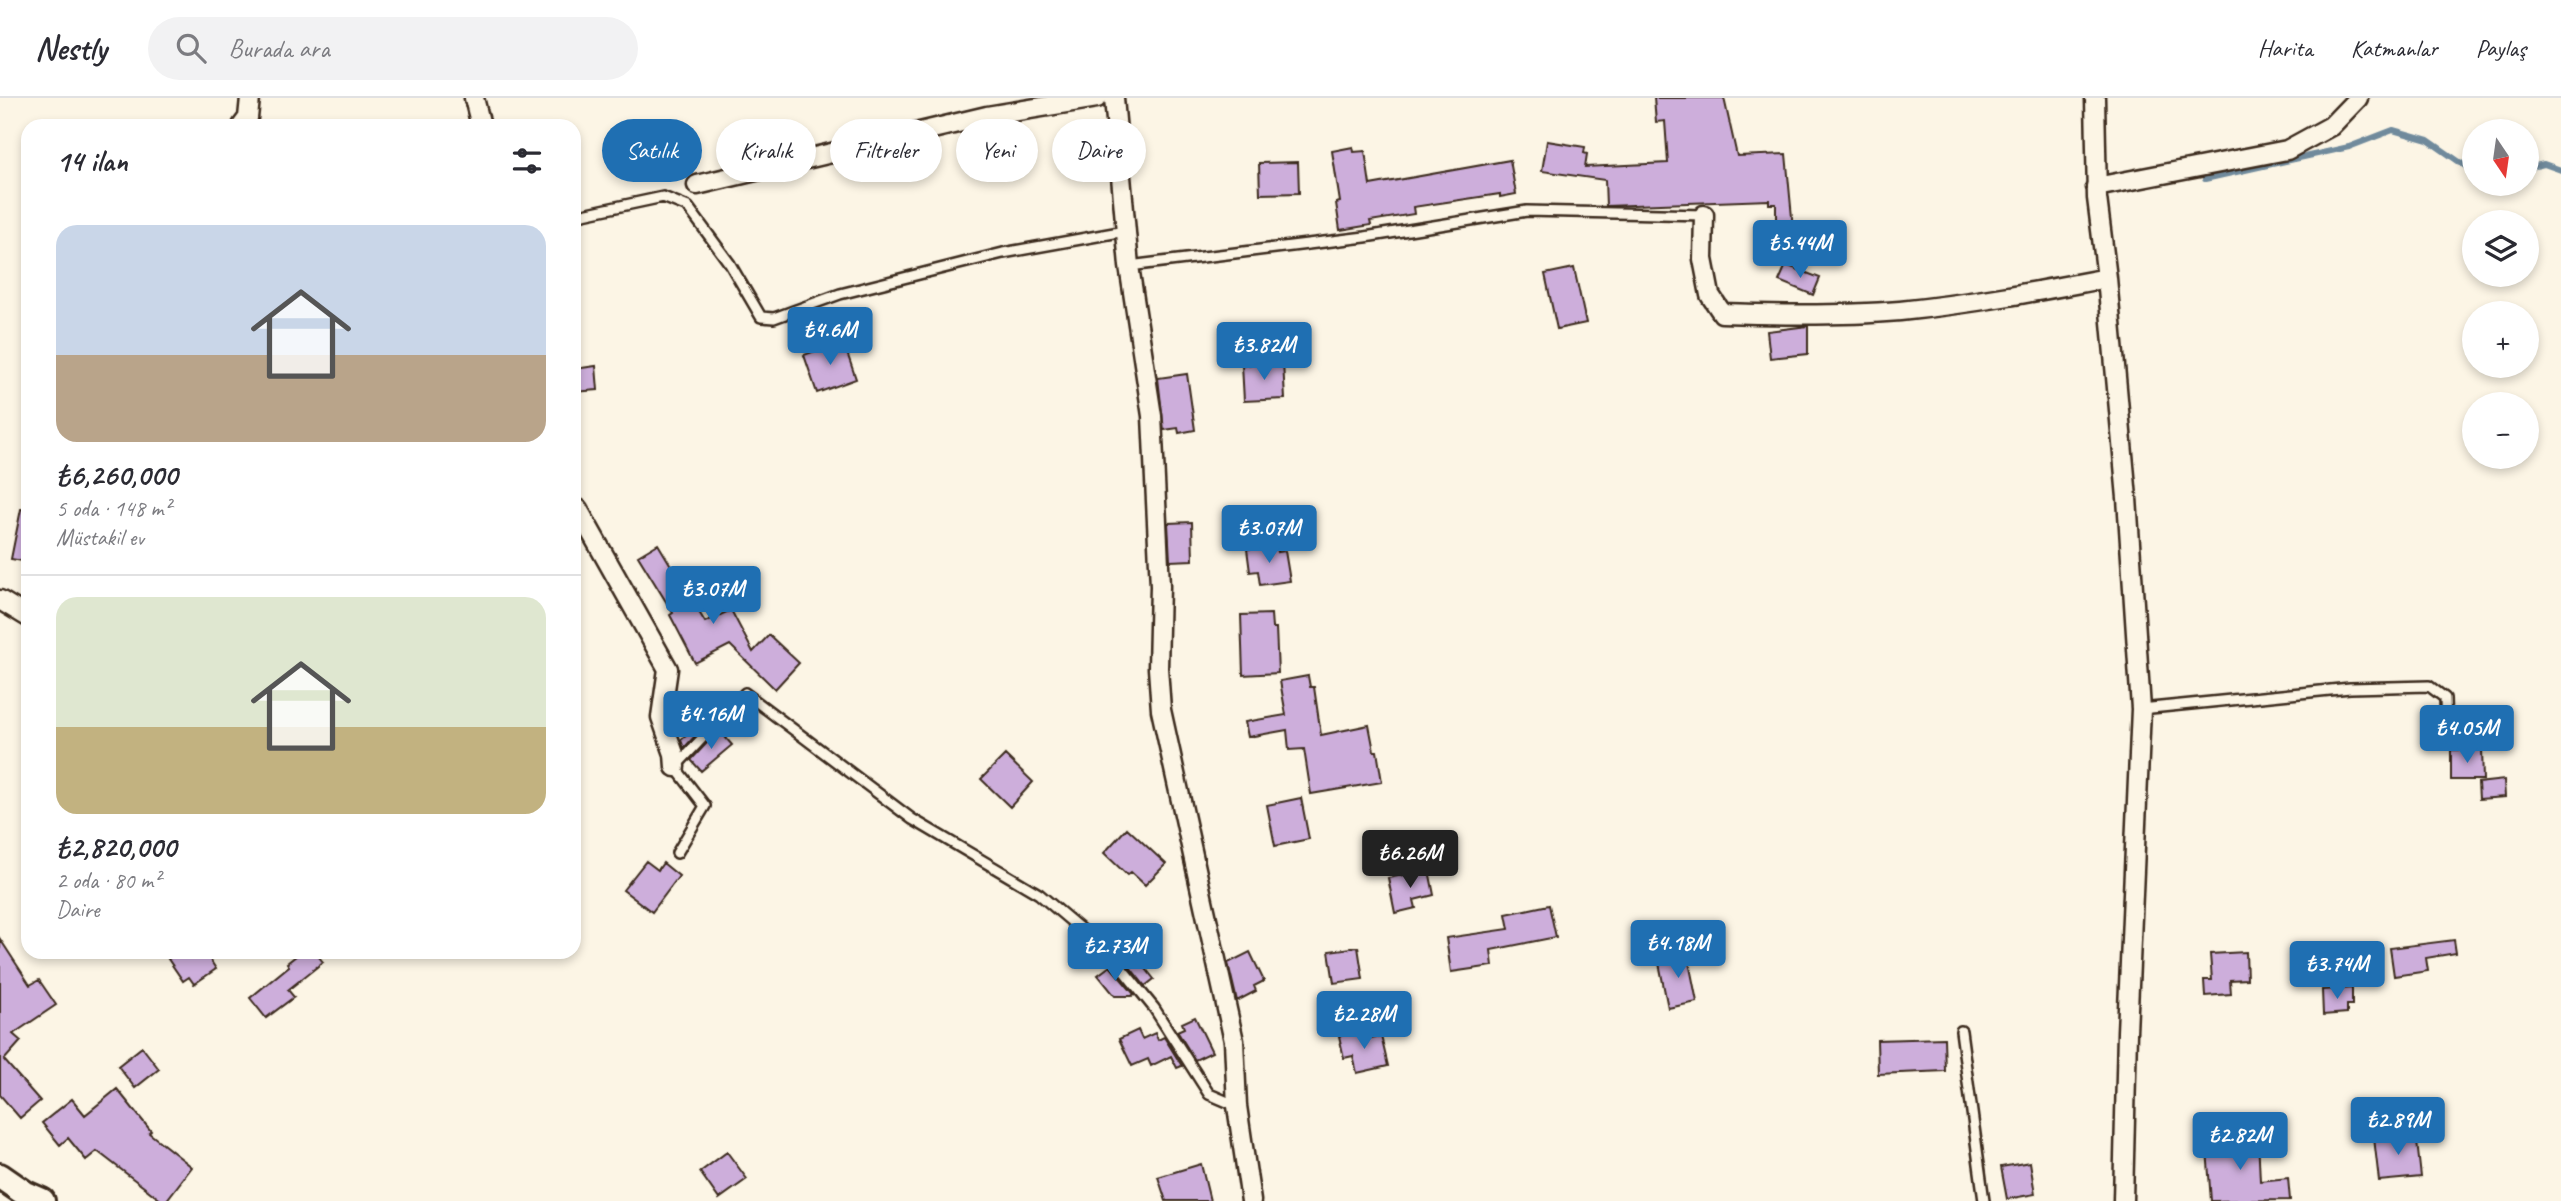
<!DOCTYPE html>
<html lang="tr">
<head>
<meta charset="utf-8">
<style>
	body { margin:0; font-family:Caveat,sans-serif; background:#f2f2f3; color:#2b2b33; height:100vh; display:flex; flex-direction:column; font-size:26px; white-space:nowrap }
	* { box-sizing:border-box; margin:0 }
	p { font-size:23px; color:#7c7c81 }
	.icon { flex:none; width:38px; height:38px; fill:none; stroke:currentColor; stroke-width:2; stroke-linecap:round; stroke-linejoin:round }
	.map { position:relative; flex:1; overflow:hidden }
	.drawer { position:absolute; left:21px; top:21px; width:560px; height:840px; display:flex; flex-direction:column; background:#fff; border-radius:21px; box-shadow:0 4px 10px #0003 }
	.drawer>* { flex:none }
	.banner { position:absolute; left:602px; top:21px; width:665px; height:63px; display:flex; gap:14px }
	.needle { width:46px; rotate:167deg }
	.buttons { position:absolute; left:2462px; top:21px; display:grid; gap:14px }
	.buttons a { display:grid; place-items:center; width:77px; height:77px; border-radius:50%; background:#fff; box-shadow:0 4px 10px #0003; font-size:35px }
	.price { position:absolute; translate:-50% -60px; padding:0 16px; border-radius:7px; background:#1f6fb2; color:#fff; font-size:23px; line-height:46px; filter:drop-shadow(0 2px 4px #0008) }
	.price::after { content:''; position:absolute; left:50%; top:42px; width:21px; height:16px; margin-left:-10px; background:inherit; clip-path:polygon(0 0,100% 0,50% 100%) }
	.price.current { background:#222; color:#fff }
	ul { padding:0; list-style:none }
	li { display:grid; align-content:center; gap:14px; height:371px; padding:0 35px }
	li+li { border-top:2px solid #e1e1e2 }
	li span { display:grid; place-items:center; height:217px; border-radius:21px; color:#555 }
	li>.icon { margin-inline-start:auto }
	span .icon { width:126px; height:126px; fill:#fffc; stroke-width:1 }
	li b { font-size:30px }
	h2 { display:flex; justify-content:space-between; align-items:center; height:84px; padding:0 35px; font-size:30px }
	.pill { padding:0 24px; border-radius:32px; background:#fff; box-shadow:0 4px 10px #0003; font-size:24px; line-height:63px }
	.pill.current { background:#1f6fb2; color:#fff }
	header { display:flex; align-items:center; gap:42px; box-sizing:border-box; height:98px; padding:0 35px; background:#fff; border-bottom:2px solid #e1e1e2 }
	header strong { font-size:33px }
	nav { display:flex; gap:38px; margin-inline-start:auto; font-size:24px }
	.search { width:490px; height:63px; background:#f2f2f3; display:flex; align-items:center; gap:18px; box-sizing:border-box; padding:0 24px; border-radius:38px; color:#7c7c81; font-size:26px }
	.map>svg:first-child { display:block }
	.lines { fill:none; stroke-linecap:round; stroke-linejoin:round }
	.stream { stroke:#6f8a9c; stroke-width:6 }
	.building { fill:#cdaedb; stroke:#3b2a1e; stroke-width:2 }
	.lane-casing { stroke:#3b2a1e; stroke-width:14 }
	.street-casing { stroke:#3b2a1e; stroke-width:23 }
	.secondary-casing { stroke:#3b2a1e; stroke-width:30 }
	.lane { stroke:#fcf5e5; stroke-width:9 }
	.street { stroke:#fcf5e5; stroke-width:18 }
	.secondary { stroke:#fcf5e5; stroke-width:24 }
</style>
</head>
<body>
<header>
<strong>Nestly</strong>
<div class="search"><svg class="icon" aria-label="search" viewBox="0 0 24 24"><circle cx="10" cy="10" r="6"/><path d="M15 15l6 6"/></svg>Burada ara</div>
<nav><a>Harita</a><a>Katmanlar</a><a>Paylaş</a></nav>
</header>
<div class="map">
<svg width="2561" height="1103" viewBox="0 0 2561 1103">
	<rect width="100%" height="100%" fill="#fcf5e5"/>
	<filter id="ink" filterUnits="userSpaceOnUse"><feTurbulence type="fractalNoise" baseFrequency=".0143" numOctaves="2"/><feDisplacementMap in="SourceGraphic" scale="14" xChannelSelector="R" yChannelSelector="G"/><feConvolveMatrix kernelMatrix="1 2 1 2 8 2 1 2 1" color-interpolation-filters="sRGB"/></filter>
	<g filter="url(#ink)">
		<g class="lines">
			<path class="stream" d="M2527 70 2544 66 2561 72
				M2205 81 2349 49 2393 32 2428 42 2471 72H2474"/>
		</g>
		<path class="building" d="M1654 0H1724L1737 58 1786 56 1793 130H1795L1790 147 1772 141 1776 128V106H1769V102L1606 108 1605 82 1542 73 1547 43 1585 49 1584 55 1587 56 1585 69 1668 65 1665 23 1656 24Z
			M1353 49 1354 54 1365 53 1370 87 1510 62 1516 96 1500 99V96L1413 109 1414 116 1370 123 1371 127 1340 132 1336 105 1340 104 1332 53Z
			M1298 64 1299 95 1260 96 1259 65Z
			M1786 167 1820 180 1813 197 1779 183Z
			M1574 170 1586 225 1557 231 1545 176Z
			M1808 228V256L1770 260 1767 233Z
			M843 243 856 281 817 295 804 257Z
			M1283 264 1285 301 1244 303 1242 267Z
			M596 268 598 292 574 294V271Z
			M1187 276 1195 332 1179 335 1178 330 1164 332 1158 280Z
			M21 411 28 412V464L11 461Z
			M1192 424 1193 462 1170 463 1168 425Z
			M658 446 705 524 731 512 753 554 769 537 799 565 775 591 730 547 695 565 670 517 673 515 638 458Z
			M1277 447 1278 454 1285 453 1290 483 1260 487 1258 473 1250 474 1247 451Z
			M1271 516 1272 530H1276L1278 575 1243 577 1241 517Z
			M1308 578 1310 589H1314L1321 637 1369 627 1374 653H1377L1382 684 1311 696 1304 651 1289 652 1287 632 1248 639 1245 624 1286 617 1280 583Z
			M708 619 710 622 684 650 681 642Z
			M719 632 732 647 701 673 691 662Z
			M2482 651 2483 682H2451V652Z
			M1005 657 1033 684 1010 709 981 681Z
			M2504 682 2505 699 2479 701 2478 685Z
			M1301 700 1309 741 1275 748 1267 707Z
			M1127 730 1166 766 1145 787 1131 774 1127 777 1104 755Z
			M646 763 658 772 663 765 679 778 652 814 623 792Z
			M1429 772 1434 797 1414 802 1416 810 1395 815 1388 780Z
			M1549 807 1556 839 1491 852 1493 868 1451 874 1446 840 1509 831 1506 816Z
			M0 841 30 887 39 882 56 907 13 936 21 943 4 962 40 1003 20 1020 0 997Z
			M2454 842 2456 855 2426 860 2428 873 2394 878 2390 850Z
			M1358 849 1363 881 1334 885 1329 853Z
			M1131 852 1154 881 1145 888 1122 859Z
			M178 854H205L216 871 194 886 189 879 183 883 168 861Z
			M301 854H315L323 864 288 892 294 899 266 920 250 900 289 868 287 865Z
			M1250 854 1264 883 1254 888 1256 893 1237 903 1228 865Z
			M1687 854 1697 904 1668 910 1658 860Z
			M2246 854 2247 881 2230 882 2231 896 2205 898 2204 882H2212L2210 856Z
			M1110 868 1134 896 1132 898H1115L1098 877Z
			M2352 890V907H2347V915L2323 917 2322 892Z
			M1195 919 1212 954 1195 962 1177 933 1184 930 1182 925Z
			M1367 931 1369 940 1381 938 1388 968 1357 975 1353 958 1344 960 1339 938Z
			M1138 932 1142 941 1155 935 1158 942 1164 939 1182 968 1177 970 1171 958 1151 968 1148 961 1132 968 1119 941Z
			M1944 940 1945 973 1878 976 1877 942Z
			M142 949 159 971 135 990 118 968Z
			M117 991 151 1033 149 1035 192 1069 166 1103H162L97 1053 86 1062 68 1040 60 1047 42 1025 72 1001 85 1017Z
			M2416 1035 2421 1079 2379 1083 2374 1040Z
			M2236 1036V1041L2258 1040 2260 1083 2288 1080 2290 1102 2211 1103 2206 1038Z
			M727 1054 747 1081 719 1101 700 1074Z
			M2030 1064 2035 1096 2007 1101 2001 1069Z
			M1201 1066 1210 1103H1166L1158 1079Z"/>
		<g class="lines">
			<defs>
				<path id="lane" d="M574 118 663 99 688 109 730 166 761 219 774 220 840 196 1003 155 1125 133
					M1129 168 1365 139 1527 113 1704 117
					M2141 611 2350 590 2429 588 2445 600 2446 634
					M677 755 705 708 675 669 745 595 912 721 1039 796 1110 856 1154 910 1209 996 1237 1008
					M1961 933 1984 1103"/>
				<path id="street" d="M474 0 481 28
					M1114 0 1129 168 1152 318 1160 488 1158 570 1161 612 1234 943 1237 1008 1251 1103
					M2095 0 2097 100 2107 180 2127 400 2141 611 2127 934 2123 1103
					M242 28 248 20 250 0
					M697 87 987 18 1097 0
					M2096 89 2287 52 2331 28 2358 0
					M1704 117 1703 161 1710 197 1722 215C1781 217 1841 218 1900 213 1969 206 2039 193 2107 180
					M578 411 668 571 661 619 674 656 675 669
					M0 502 28 519"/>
				<path id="secondary" d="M0 1078 26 1096 42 1103"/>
			</defs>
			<use href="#lane" class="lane-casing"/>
			<use href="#street" class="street-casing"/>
			<use href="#secondary" class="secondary-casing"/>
			<use href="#lane" class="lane"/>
			<use href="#street" class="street"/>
			<use href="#secondary" class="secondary"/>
		</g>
	</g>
</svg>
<div class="buttons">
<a><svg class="needle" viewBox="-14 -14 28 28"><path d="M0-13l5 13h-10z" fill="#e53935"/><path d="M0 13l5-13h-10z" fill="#7c7c81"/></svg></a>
<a><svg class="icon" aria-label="layers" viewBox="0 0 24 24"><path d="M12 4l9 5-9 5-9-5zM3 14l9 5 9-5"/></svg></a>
<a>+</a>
<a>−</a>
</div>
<b class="price" style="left:1800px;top:182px">₺5.44M</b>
<b class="price" style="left:830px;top:269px">₺4.6M</b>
<b class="price" style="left:1264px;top:284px">₺3.82M</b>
<b class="price" style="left:1269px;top:467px">₺3.07M</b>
<b class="price" style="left:713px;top:528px">₺3.07M</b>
<b class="price" style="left:711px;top:653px">₺4.16M</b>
<b class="price" style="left:2467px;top:667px">₺4.05M</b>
<b class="price current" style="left:1410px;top:792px">₺6.26M</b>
<b class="price" style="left:1678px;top:882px">₺4.18M</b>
<b class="price" style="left:1115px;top:885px">₺2.73M</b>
<b class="price" style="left:2337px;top:903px">₺3.74M</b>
<b class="price" style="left:1364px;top:953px">₺2.28M</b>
<b class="price" style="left:2398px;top:1059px">₺2.89M</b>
<b class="price" style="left:2240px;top:1074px">₺2.82M</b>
<div class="banner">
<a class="pill current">Satılık</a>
<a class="pill">Kiralık</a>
<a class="pill">Filtreler</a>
<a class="pill">Yeni</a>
<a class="pill">Daire</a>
</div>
<section class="drawer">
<h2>14 ilan<svg class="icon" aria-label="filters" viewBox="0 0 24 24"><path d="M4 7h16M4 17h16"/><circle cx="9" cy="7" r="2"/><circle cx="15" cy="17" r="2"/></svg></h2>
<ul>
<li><span style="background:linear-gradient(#c9d6e8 60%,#b9a48a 0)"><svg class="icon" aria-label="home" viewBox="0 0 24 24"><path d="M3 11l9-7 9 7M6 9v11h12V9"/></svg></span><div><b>₺6,260,000</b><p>5 oda · 148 m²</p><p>Müstakil ev</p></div></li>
<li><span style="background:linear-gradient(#dfe7d0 60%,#c2b280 0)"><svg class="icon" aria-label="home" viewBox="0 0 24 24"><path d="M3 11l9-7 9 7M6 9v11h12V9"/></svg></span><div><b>₺2,820,000</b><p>2 oda · 80 m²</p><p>Daire</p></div></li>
</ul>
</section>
</div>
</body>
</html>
